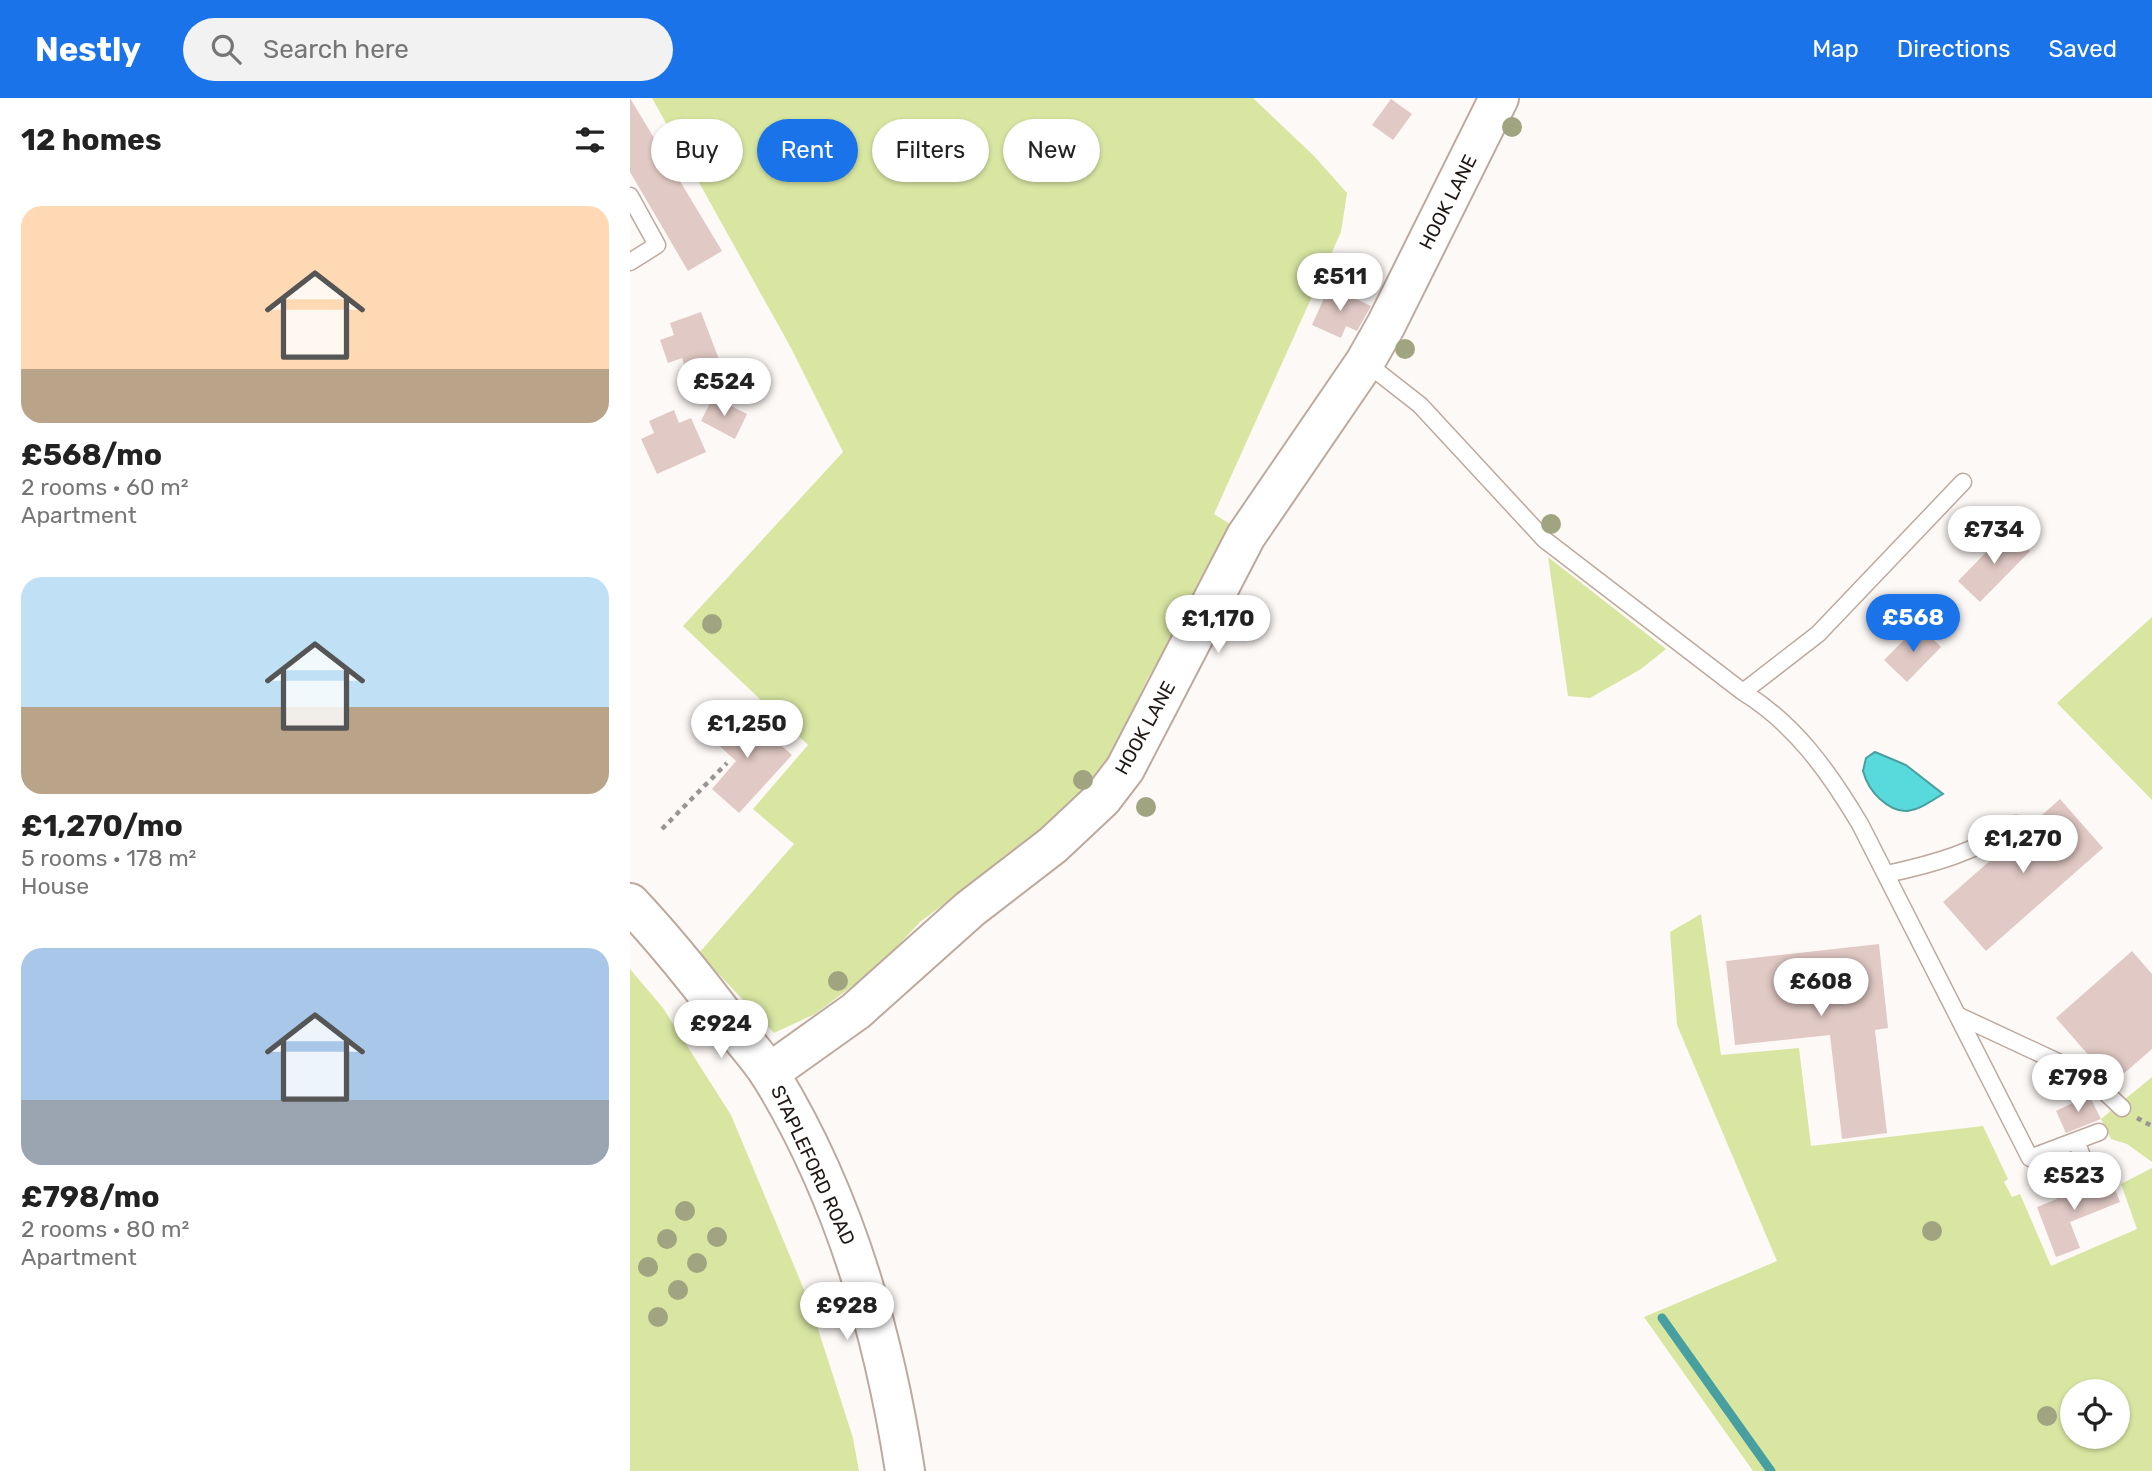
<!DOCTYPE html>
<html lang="en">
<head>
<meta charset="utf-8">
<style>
	body { margin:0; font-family:Rubik,sans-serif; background:#f2f2f2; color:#222; height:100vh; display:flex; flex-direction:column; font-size:26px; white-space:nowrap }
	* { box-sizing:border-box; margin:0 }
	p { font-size:23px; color:#767676 }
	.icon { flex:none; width:38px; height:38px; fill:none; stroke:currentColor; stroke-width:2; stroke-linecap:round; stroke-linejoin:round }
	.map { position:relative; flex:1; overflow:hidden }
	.sheet { display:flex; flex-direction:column; background:#fff; width:630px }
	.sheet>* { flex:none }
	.hud { position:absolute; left:21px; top:21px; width:665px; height:63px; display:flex; gap:14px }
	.buttons { position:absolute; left:1430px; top:1281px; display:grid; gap:14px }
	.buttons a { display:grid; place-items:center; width:70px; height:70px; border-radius:50%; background:#fff; box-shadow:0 2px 5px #0004; font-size:35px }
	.price { position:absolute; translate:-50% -60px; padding:0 16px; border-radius:24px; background:#fff; color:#222; font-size:23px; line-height:46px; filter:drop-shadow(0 2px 4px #0008) }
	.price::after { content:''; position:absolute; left:50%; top:42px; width:21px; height:16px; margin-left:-10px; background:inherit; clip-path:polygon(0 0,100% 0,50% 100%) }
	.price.current { background:#1a73e8; color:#fff }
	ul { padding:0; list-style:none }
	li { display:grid; align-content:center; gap:14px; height:371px; padding:0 21px }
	li span { display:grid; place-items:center; height:217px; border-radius:21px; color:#555 }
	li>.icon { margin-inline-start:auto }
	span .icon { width:126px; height:126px; fill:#fffc; stroke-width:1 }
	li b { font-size:30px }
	h2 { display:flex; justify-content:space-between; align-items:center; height:84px; padding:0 21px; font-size:30px }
	.tag { padding:0 24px; border-radius:32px; background:#fff; box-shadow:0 2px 5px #0004; font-size:24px; line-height:63px }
	.tag.current { background:#1a73e8; color:#fff }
	header { display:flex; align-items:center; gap:42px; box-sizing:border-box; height:98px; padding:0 35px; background:#1a73e8; color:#fff }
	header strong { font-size:33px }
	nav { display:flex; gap:38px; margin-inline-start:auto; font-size:24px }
	.search { width:490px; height:63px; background:#f2f2f2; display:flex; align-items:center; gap:18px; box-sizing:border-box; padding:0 24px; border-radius:38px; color:#767676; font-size:26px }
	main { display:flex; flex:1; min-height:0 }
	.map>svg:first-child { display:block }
	.green { fill:#d8e6a2; fill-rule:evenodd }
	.water { fill:#58d9dc; stroke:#479fa0; stroke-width:2 }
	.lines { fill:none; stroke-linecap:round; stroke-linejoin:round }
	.stream { stroke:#479fa0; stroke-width:9 }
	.building { fill:#e1c9c5 }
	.service-casing { stroke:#bda99e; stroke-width:19 }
	.tertiary-casing { stroke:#bda99e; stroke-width:42 }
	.secondary-casing { stroke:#bda99e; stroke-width:42 }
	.path { stroke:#9a9492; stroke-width:4.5; stroke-dasharray:5 5; stroke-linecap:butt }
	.service { stroke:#fff; stroke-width:16 }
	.tertiary { stroke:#fff; stroke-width:38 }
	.secondary { stroke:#fff; stroke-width:38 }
	.tree { fill:#a0a481 }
	.labels { text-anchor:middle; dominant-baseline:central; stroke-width:5; stroke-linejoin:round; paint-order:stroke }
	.street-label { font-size:19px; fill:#1f1814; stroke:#fff }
</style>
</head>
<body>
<header>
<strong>Nestly</strong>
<div class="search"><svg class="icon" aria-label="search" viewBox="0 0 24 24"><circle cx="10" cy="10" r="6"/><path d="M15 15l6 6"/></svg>Search here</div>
<nav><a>Map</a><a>Directions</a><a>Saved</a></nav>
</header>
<main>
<section class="sheet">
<h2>12 homes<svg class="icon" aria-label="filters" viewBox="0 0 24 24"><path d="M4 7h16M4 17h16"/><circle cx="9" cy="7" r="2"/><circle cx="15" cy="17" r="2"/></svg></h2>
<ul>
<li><span style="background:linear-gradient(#ffd9b3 75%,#b9a48a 0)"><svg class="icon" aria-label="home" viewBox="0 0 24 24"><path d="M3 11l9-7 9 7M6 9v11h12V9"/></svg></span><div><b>£568/mo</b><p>2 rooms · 60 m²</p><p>Apartment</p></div></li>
<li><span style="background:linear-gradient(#bfe0f5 60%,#b9a48a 0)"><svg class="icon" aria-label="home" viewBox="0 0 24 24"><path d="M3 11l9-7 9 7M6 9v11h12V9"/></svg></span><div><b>£1,270/mo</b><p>5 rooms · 178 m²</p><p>House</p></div></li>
<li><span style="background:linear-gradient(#a9c7e8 70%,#9aa5b1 0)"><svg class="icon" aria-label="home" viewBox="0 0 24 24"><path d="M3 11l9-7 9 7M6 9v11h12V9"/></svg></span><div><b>£798/mo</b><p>2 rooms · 80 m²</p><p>Apartment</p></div></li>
</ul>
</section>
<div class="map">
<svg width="1522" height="1373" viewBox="0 0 1522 1373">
	<rect width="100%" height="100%" fill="#fdf9f7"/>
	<path class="green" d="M22 0H623L684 58 717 95 711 134 584 416 605 429 517 582 479 662 461 688 412 733 290 824 247 870 185 916 144 935 69 855 164 746 123 711 178 647 53 528 213 354 161 250Z
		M918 459 1036 551 1011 571 960 600 938 598Z
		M1522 519V702L1427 605Z
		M1071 816 1091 957 1169 950 1181 1048 1353 1028 1378 1081 1374 1084 1382 1099 1390 1096 1421 1168 1507 1131 1491 1086 1522 1070V1373H1123L1014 1219 1147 1163 1047 927 1040 834ZM1442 1293H1488V1339H1442Z
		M0 871 33 910 101 1017 180 1206 223 1340 229 1373H0Z
		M1522 979V1064L1497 1046 1481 1041 1471 1021Z"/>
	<path class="water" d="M1245 654 1276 667 1313 696C1288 711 1274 723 1250 701 1241 693 1236 684 1233 673L1236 660Z"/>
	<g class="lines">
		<path class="stream" d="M1032 1220 1141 1373"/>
	</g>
	<path class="building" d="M0 0 92 153 58 173 0 74Z
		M761 1 782 16 763 42 742 27Z
		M699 189 741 208 727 233 716 228 711 240 682 227Z
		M71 214 90 264 57 275 52 260 38 265 30 242 44 237 40 225Z
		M83 299 117 316 105 341 71 323Z
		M44 312 49 325 61 320 76 354 27 376 11 341 24 335 19 323Z
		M1378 432 1400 453 1350 504 1328 483Z
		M1289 527 1311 549 1277 584 1254 562Z
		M109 610 162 657 109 715 82 691 106 663 82 641Z
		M1430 701 1473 750 1356 853 1313 804Z
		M1249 846 1258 930 1245 932 1257 1035 1212 1041 1200 937 1105 947 1096 863Z
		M1502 853 1522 876V951L1483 985 1426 920Z
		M1459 997 1471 1021 1436 1035 1426 1013Z
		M1480 1079 1490 1104 1440 1124 1450 1150 1426 1159 1407 1109 1427 1101 1423 1093 1444 1084 1447 1092Z"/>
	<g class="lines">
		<defs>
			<path id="service" d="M0 98 27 147 0 164
				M735 264 790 307 915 442 1113 594C1165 626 1199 674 1230 726L1400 1060 1469 1034
				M1113 594 1188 536 1333 384
				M1257 776C1303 766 1347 754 1386 726
				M1327 917 1458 978 1492 1010
				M1446 1043 1460 1078"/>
			<path id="tertiary" d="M139 975 226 913 340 811 423 747 472 701 495 671 616 438 735 264 756 227 869 0"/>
			<path id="secondary" d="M0 805C35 842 67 882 98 923 112 941 129 959 141 978 214 1097 254 1236 275 1373"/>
		</defs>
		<use href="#service" class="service-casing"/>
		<use href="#tertiary" class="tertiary-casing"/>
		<use href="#secondary" class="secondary-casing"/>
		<path class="path" d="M32 731 97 665
			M1507 1020 1522 1028"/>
		<use href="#service" class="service"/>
		<use href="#tertiary" class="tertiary"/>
		<use href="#secondary" class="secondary"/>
	</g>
	<g class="tree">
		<circle cx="882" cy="29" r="10"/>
		<circle cx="775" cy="251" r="10"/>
		<circle cx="921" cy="426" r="10"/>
		<circle cx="82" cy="526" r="10"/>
		<circle cx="453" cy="682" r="10"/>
		<circle cx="516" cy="709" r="10"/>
		<circle cx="208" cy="883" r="10"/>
		<circle cx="55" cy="1113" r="10"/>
		<circle cx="1302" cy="1133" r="10"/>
		<circle cx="87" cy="1139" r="10"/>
		<circle cx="37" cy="1141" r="10"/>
		<circle cx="67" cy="1165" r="10"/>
		<circle cx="18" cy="1169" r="10"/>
		<circle cx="48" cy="1192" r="10"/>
		<circle cx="28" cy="1219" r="10"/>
		<circle cx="1417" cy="1318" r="10"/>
	</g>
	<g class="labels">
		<g class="street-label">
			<text transform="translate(818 104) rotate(-63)">HOOK LANE</text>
			<text transform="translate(515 630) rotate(-61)">HOOK LANE</text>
			<text transform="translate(183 1067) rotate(65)">STAPLEFORD ROAD</text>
		</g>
	</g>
</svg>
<div class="buttons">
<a><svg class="icon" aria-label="locate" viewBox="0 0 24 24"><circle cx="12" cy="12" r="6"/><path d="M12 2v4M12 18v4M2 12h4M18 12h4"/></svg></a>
</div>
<b class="price" style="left:710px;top:215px">£511</b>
<b class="price" style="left:94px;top:320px">£524</b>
<b class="price" style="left:1364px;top:468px">£734</b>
<b class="price current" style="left:1283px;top:556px">£568</b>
<b class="price" style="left:588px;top:557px">£1,170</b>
<b class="price" style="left:117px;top:662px">£1,250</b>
<b class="price" style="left:1393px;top:777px">£1,270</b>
<b class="price" style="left:1191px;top:920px">£608</b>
<b class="price" style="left:91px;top:962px">£924</b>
<b class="price" style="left:1448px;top:1016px">£798</b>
<b class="price" style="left:1444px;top:1114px">£523</b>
<b class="price" style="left:217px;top:1244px">£928</b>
<div class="hud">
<a class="tag">Buy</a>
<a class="tag current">Rent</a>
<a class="tag">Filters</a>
<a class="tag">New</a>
</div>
</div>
</main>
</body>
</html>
